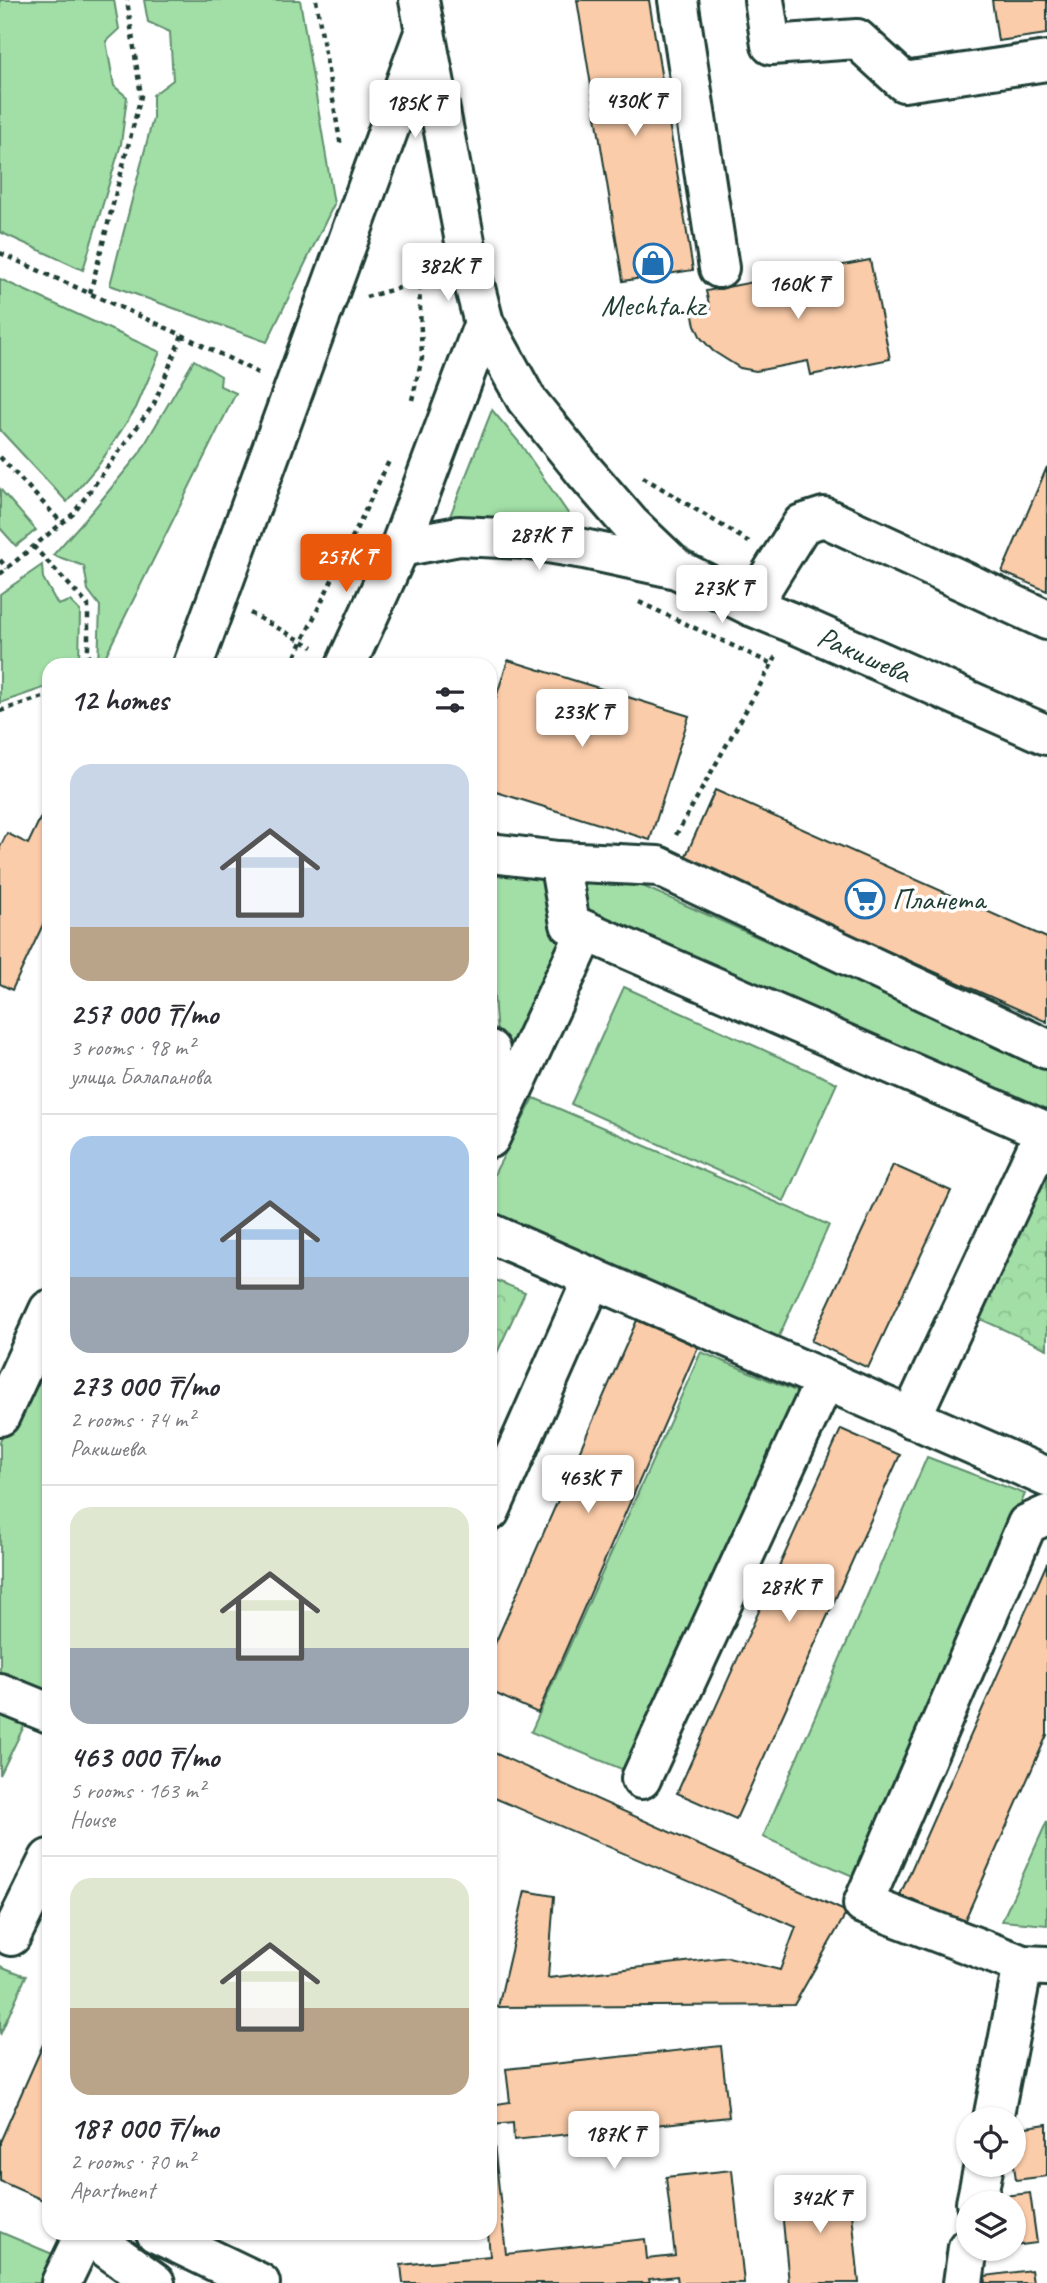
<!DOCTYPE html>
<html lang="en">
<head>
<meta charset="utf-8">
<style>
	body { margin:0; font-family:Caveat,sans-serif; background:#f7f7f7; color:#2b2b33; height:100vh; display:flex; flex-direction:column; font-size:26px; white-space:nowrap }
	* { box-sizing:border-box; margin:0 }
	p { font-size:23px; color:#7c7c81 }
	.icon { flex:none; width:38px; height:38px; fill:none; stroke:currentColor; stroke-width:2; stroke-linecap:round; stroke-linejoin:round }
	.map { position:relative; flex:1; overflow:hidden }
	.sheet { position:absolute; left:42px; top:658px; width:455px; height:1582px; display:flex; flex-direction:column; background:#fff; border-radius:21px; box-shadow:0 2px 5px #0004 }
	.sheet>* { flex:none }
	.fabs { position:absolute; left:956px; top:2107px; display:grid; gap:14px }
	.fabs a { display:grid; place-items:center; width:70px; height:70px; border-radius:50%; background:#fff; box-shadow:0 2px 5px #0004; font-size:35px }
	.price { position:absolute; translate:-50% -60px; padding:0 16px; border-radius:7px; background:#fff; color:#222; font-size:23px; line-height:46px; filter:drop-shadow(0 2px 4px #0008) }
	.price::after { content:''; position:absolute; left:50%; top:42px; width:21px; height:16px; margin-left:-10px; background:inherit; clip-path:polygon(0 0,100% 0,50% 100%) }
	.price.selected { background:#ea580c; color:#fff }
	ul { padding:0; list-style:none }
	li { display:grid; align-content:center; gap:14px; height:371px; padding:0 28px }
	li+li { border-top:2px solid #e1e1e2 }
	li span { display:grid; place-items:center; height:217px; border-radius:21px; color:#555 }
	li>.icon { margin-inline-start:auto }
	span .icon { width:126px; height:126px; fill:#fffc; stroke-width:1 }
	li b { font-size:30px }
	h2 { display:flex; justify-content:space-between; align-items:center; height:84px; padding:0 28px; font-size:30px }
	.map>svg:first-child { display:block }
	.green { fill:#a2dfa7; stroke:#608e6e; stroke-width:2 }
	.park { fill:url(#park-crowns); stroke:#608e6e; stroke-width:2 }
	.building { fill:#fbcca9; stroke:#1f3d34; stroke-width:2 }
	.lines { fill:none; stroke-linecap:round; stroke-linejoin:round }
	.minor-casing { stroke:#1f3d34; stroke-width:44 }
	.path { stroke:#1f3d34; stroke-width:4.5; stroke-dasharray:5 5; stroke-linecap:butt }
	.minor { stroke:#fff; stroke-width:38 }
	.labels { text-anchor:middle; dominant-baseline:central; stroke-width:7; stroke-linejoin:round; paint-order:stroke }
	.poi-label { font-size:30px; fill:#1f3d34; stroke:#fff }
	.street-label { font-size:30px; fill:#1f3d34; stroke:#fff }
</style>
</head>
<body>
<div class="map">
<svg width="1047" height="2283" viewBox="0 0 1047 2283">
	<defs>
		<pattern id="park-crowns" width="20" height="18" patternUnits="userSpaceOnUse" patternTransform="scale(1.75)"><rect width="20" height="18" fill="#a2dfa7"/><path d="M2 6a3 3 0 1 1 6 0M12 15a3 3 0 1 1 6 0" fill="none" stroke="#8bc090"/></pattern>
	</defs>
	<rect width="100%" height="100%" fill="#fff"/>
	<filter id="ink" filterUnits="userSpaceOnUse"><feTurbulence type="fractalNoise" baseFrequency=".0143" numOctaves="2"/><feDisplacementMap in="SourceGraphic" scale="14" xChannelSelector="R" yChannelSelector="G"/><feConvolveMatrix kernelMatrix="1 2 1 2 8 2 1 2 1" color-interpolation-filters="sRGB"/></filter>
	<g filter="url(#ink)">
		<path class="green" d="M0 0H114L119 29 106 41 114 86 127 97 121 144 83 270 0 232Z
			M144 0H300L334 204 267 342 110 285 153 118V95L173 80 170 32 148 22Z
			M0 279 160 352 136 408 100 463 67 502 0 430Z
			M194 360 221 376 220 386 236 393 101 665H98L100 606 88 590 84 566 53 555 94 509 139 454Z
			M492 410 519 442 576 525 448 521Z
			M0 489 36 530 16 546 0 528Z
			M42 565 43 578 58 605 70 601 80 611 79 665H49V686L0 703V594Z
			M490 865 553 868 574 942 501 1086 490 945Z
			M573 874 629 880 1047 1066V1120L577 913Z
			M624 987 837 1083 784 1201 571 1104Z
			M534 1098 829 1225 776 1343 490 1217V1182Z
			M49 1335V1697L0 1676V1441Z
			M701 1352 803 1394 629 1772 531 1732Z
			M927 1457 1025 1494 855 1877 763 1837Z
			M0 1705 28 1718 0 1775Z
			M1047 1821V1925L1002 1921Z
			M0 1966 26 1976 0 2035Z
			M0 2232 62 2258 47 2283H0Z"/>
		<path class="park" d="M1047 1166V1349L978 1318Z
			M490 1278 525 1292 490 1368Z"/>
		<path class="building" d="M577 0H649L693 270 623 281Z
			M992 0H1047V34L998 41Z
			M870 260 890 359 811 375 808 361 756 371 740 368 713 351 701 338 695 325 692 312 710 309 706 291Z
			M1047 467V591L1002 572Z
			M508 660 689 716 650 840 490 790V716Z
			M715 790 1047 938V1022L684 860Z
			M49 800V912L12 990 0 984V847L7 833 28 844Z
			M893 1165 951 1191 868 1368 811 1341Z
			M637 1320 698 1347 538 1713 490 1691V1655Z
			M841 1429 900 1455 736 1819 677 1793Z
			M1047 1563V1735L964 1922 900 1895Z
			M490 1751 847 1912 794 2005 498 2007 525 1891 554 1896 548 1978 728 1957 780 1970 796 1927 490 1796Z
			M49 2031V2197L47 2202 0 2181V2142Z
			M721 2046 729 2117 514 2140 513 2123 492 2125 506 2254 645 2239 647 2259 675 2256 666 2177 732 2170 744 2283H678L677 2276 649 2279 650 2283H403L401 2265 490 2256 488 2233H490V2105L510 2102 506 2069Z
			M1047 2124V2176L1016 2180 1013 2158V2129Z
			M849 2183 859 2283H789L780 2190Z
			M1030 2193 1037 2243 1013 2246V2203H985L984 2198Z
			M1031 2270 1033 2283H986L985 2276Z"/>
		<g class="lines">
			<defs>
				<g id="minor">
					<path id="s1" d="M419 0 470 268 484 323 526 399 585 472 630 524 677 569 751 606 793 623 1047 735"/>
					<path d="M678 0 719 268"/>
					<path d="M764 0 771 45 857 39 904 82 1047 61"/>
					<path d="M400 547 459 536 524 539 584 549 677 569"/>
					<path d="M751 606 802 524 824 517 1047 620"/>
					<path d="M193 665 425 30"/>
					<path d="M346 665 400 547 484 323"/>
					<path d="M490 853 559 861 658 866 1047 1049"/>
					<path d="M559 861 570 924 1047 1132"/>
					<path d="M490 1050 495 1124"/>
					<path d="M490 1138 586 932"/>
					<path d="M490 1233 1047 1477"/>
					<path d="M0 1416 49 1310"/>
					<path d="M911 1418 1045 1131"/>
					<path d="M490 1511 593 1278"/>
					<path d="M1047 1515 1027 1524 863 1904 1023 1965 1047 1966"/>
					<path d="M0 1693 49 1713"/>
					<path d="M641 1779 825 1380"/>
					<path d="M11 1936 49 1859"/>
					<path d="M993 2119 1023 1965"/>
					<path d="M976 2203 984 2165"/>
					<path d="M86 2233 155 2283"/>
					<path d="M156 2233 260 2283"/>
					<path d="M61 2283 85 2233"/>
					<path d="M963 2283 968 2247"/>
				</g>
			</defs>
			<use href="#minor" class="minor-casing"/>
			<path class="path" d="M316 0 341 147
				M0 253 182 335 154 404 73 514 0 574
				M90 293 141 96 127 0
				M366 297 435 278
				M182 335 260 374
				M412 400 422 358 419 282
				M0 457 62 523
				M643 477 749 542
				M33 546 88 605V665
				M0 560 7 568
				M639 602 772 664 776 656
				M250 613 313 647
				M291 665 389 461
				M0 711 49 695
				M676 835 772 664"/>
			<use href="#minor" class="minor"/>
		</g>
	</g>
	<defs>
		<symbol id="shop-ring" viewBox="-11 -11 22 22"><circle r="9.5" fill="#fff" stroke="#1f6fb2" stroke-width="1.5"/><path d="M-5-2.5h2.3a2.7 3.5 0 0 1 5.4 0H5L5.5 6h-11ZM-1.5-2.5h3a1.5 2.3 0 0 0-3 0Z" fill="#1f6fb2"/></symbol>
		<symbol id="supermarket-ring" viewBox="-11 -11 22 22"><circle r="9.5" fill="#fff" stroke="#1f6fb2" stroke-width="1.5"/><path d="M-6-5.5h2.5l.6 2H6L4.5 2H-2.5L-4.4-4H-6ZM-1.5 3.2a1.3 1.3 0 1 0 .1 0ZM3 3.2a1.3 1.3 0 1 0 .1 0Z" fill="#1f6fb2"/></symbol>
	</defs>
	<g fill-rule="evenodd">
		<use href="#shop-ring" x="631" y="241" width="44" height="44"/>
		<use href="#supermarket-ring" x="843" y="877" width="44" height="44"/>
	</g>
	<g class="labels">
		<g class="poi-label">
			<text x="653" y="305">Mechta.kz</text>
			<text x="892" y="899" text-anchor="start">Планета</text>
		</g>
		<g class="street-label">
			<text stroke="none"><textPath href="#s1" startOffset="850">Ракишева</textPath></text>
		</g>
	</g>
</svg>
<div class="fabs">
<a><svg class="icon" aria-label="locate" viewBox="0 0 24 24"><circle cx="12" cy="12" r="6"/><path d="M12 2v4M12 18v4M2 12h4M18 12h4"/></svg></a>
<a><svg class="icon" aria-label="layers" viewBox="0 0 24 24"><path d="M12 4l9 5-9 5-9-5zM3 14l9 5 9-5"/></svg></a>
</div>
<b class="price" style="left:635px;top:138px">430K ₸</b>
<b class="price" style="left:415px;top:140px">185K ₸</b>
<b class="price" style="left:448px;top:303px">382K ₸</b>
<b class="price" style="left:798px;top:321px">160K ₸</b>
<b class="price" style="left:539px;top:572px">287K ₸</b>
<b class="price selected" style="left:346px;top:594px">257K ₸</b>
<b class="price" style="left:722px;top:625px">273K ₸</b>
<b class="price" style="left:582px;top:749px">233K ₸</b>
<b class="price" style="left:588px;top:1515px">463K ₸</b>
<b class="price" style="left:789px;top:1624px">287K ₸</b>
<b class="price" style="left:614px;top:2171px">187K ₸</b>
<b class="price" style="left:820px;top:2235px">342K ₸</b>
<section class="sheet">
<h2>12 homes<svg class="icon" aria-label="filters" viewBox="0 0 24 24"><path d="M4 7h16M4 17h16"/><circle cx="9" cy="7" r="2"/><circle cx="15" cy="17" r="2"/></svg></h2>
<ul>
<li><span style="background:linear-gradient(#c9d6e8 75%,#b9a48a 0)"><svg class="icon" aria-label="home" viewBox="0 0 24 24"><path d="M3 11l9-7 9 7M6 9v11h12V9"/></svg></span><div><b>257 000 ₸/mo</b><p>3 rooms · 98 m²</p><p>улица Балапанова</p></div></li>
<li><span style="background:linear-gradient(#a9c7e8 65%,#9aa5b1 0)"><svg class="icon" aria-label="home" viewBox="0 0 24 24"><path d="M3 11l9-7 9 7M6 9v11h12V9"/></svg></span><div><b>273 000 ₸/mo</b><p>2 rooms · 74 m²</p><p>Ракишева</p></div></li>
<li><span style="background:linear-gradient(#dfe7d0 65%,#9aa5b1 0)"><svg class="icon" aria-label="home" viewBox="0 0 24 24"><path d="M3 11l9-7 9 7M6 9v11h12V9"/></svg></span><div><b>463 000 ₸/mo</b><p>5 rooms · 163 m²</p><p>House</p></div></li>
<li><span style="background:linear-gradient(#dfe7d0 60%,#b9a48a 0)"><svg class="icon" aria-label="home" viewBox="0 0 24 24"><path d="M3 11l9-7 9 7M6 9v11h12V9"/></svg></span><div><b>187 000 ₸/mo</b><p>2 rooms · 70 m²</p><p>Apartment</p></div></li>
</ul>
</section>
</div>
</body>
</html>
